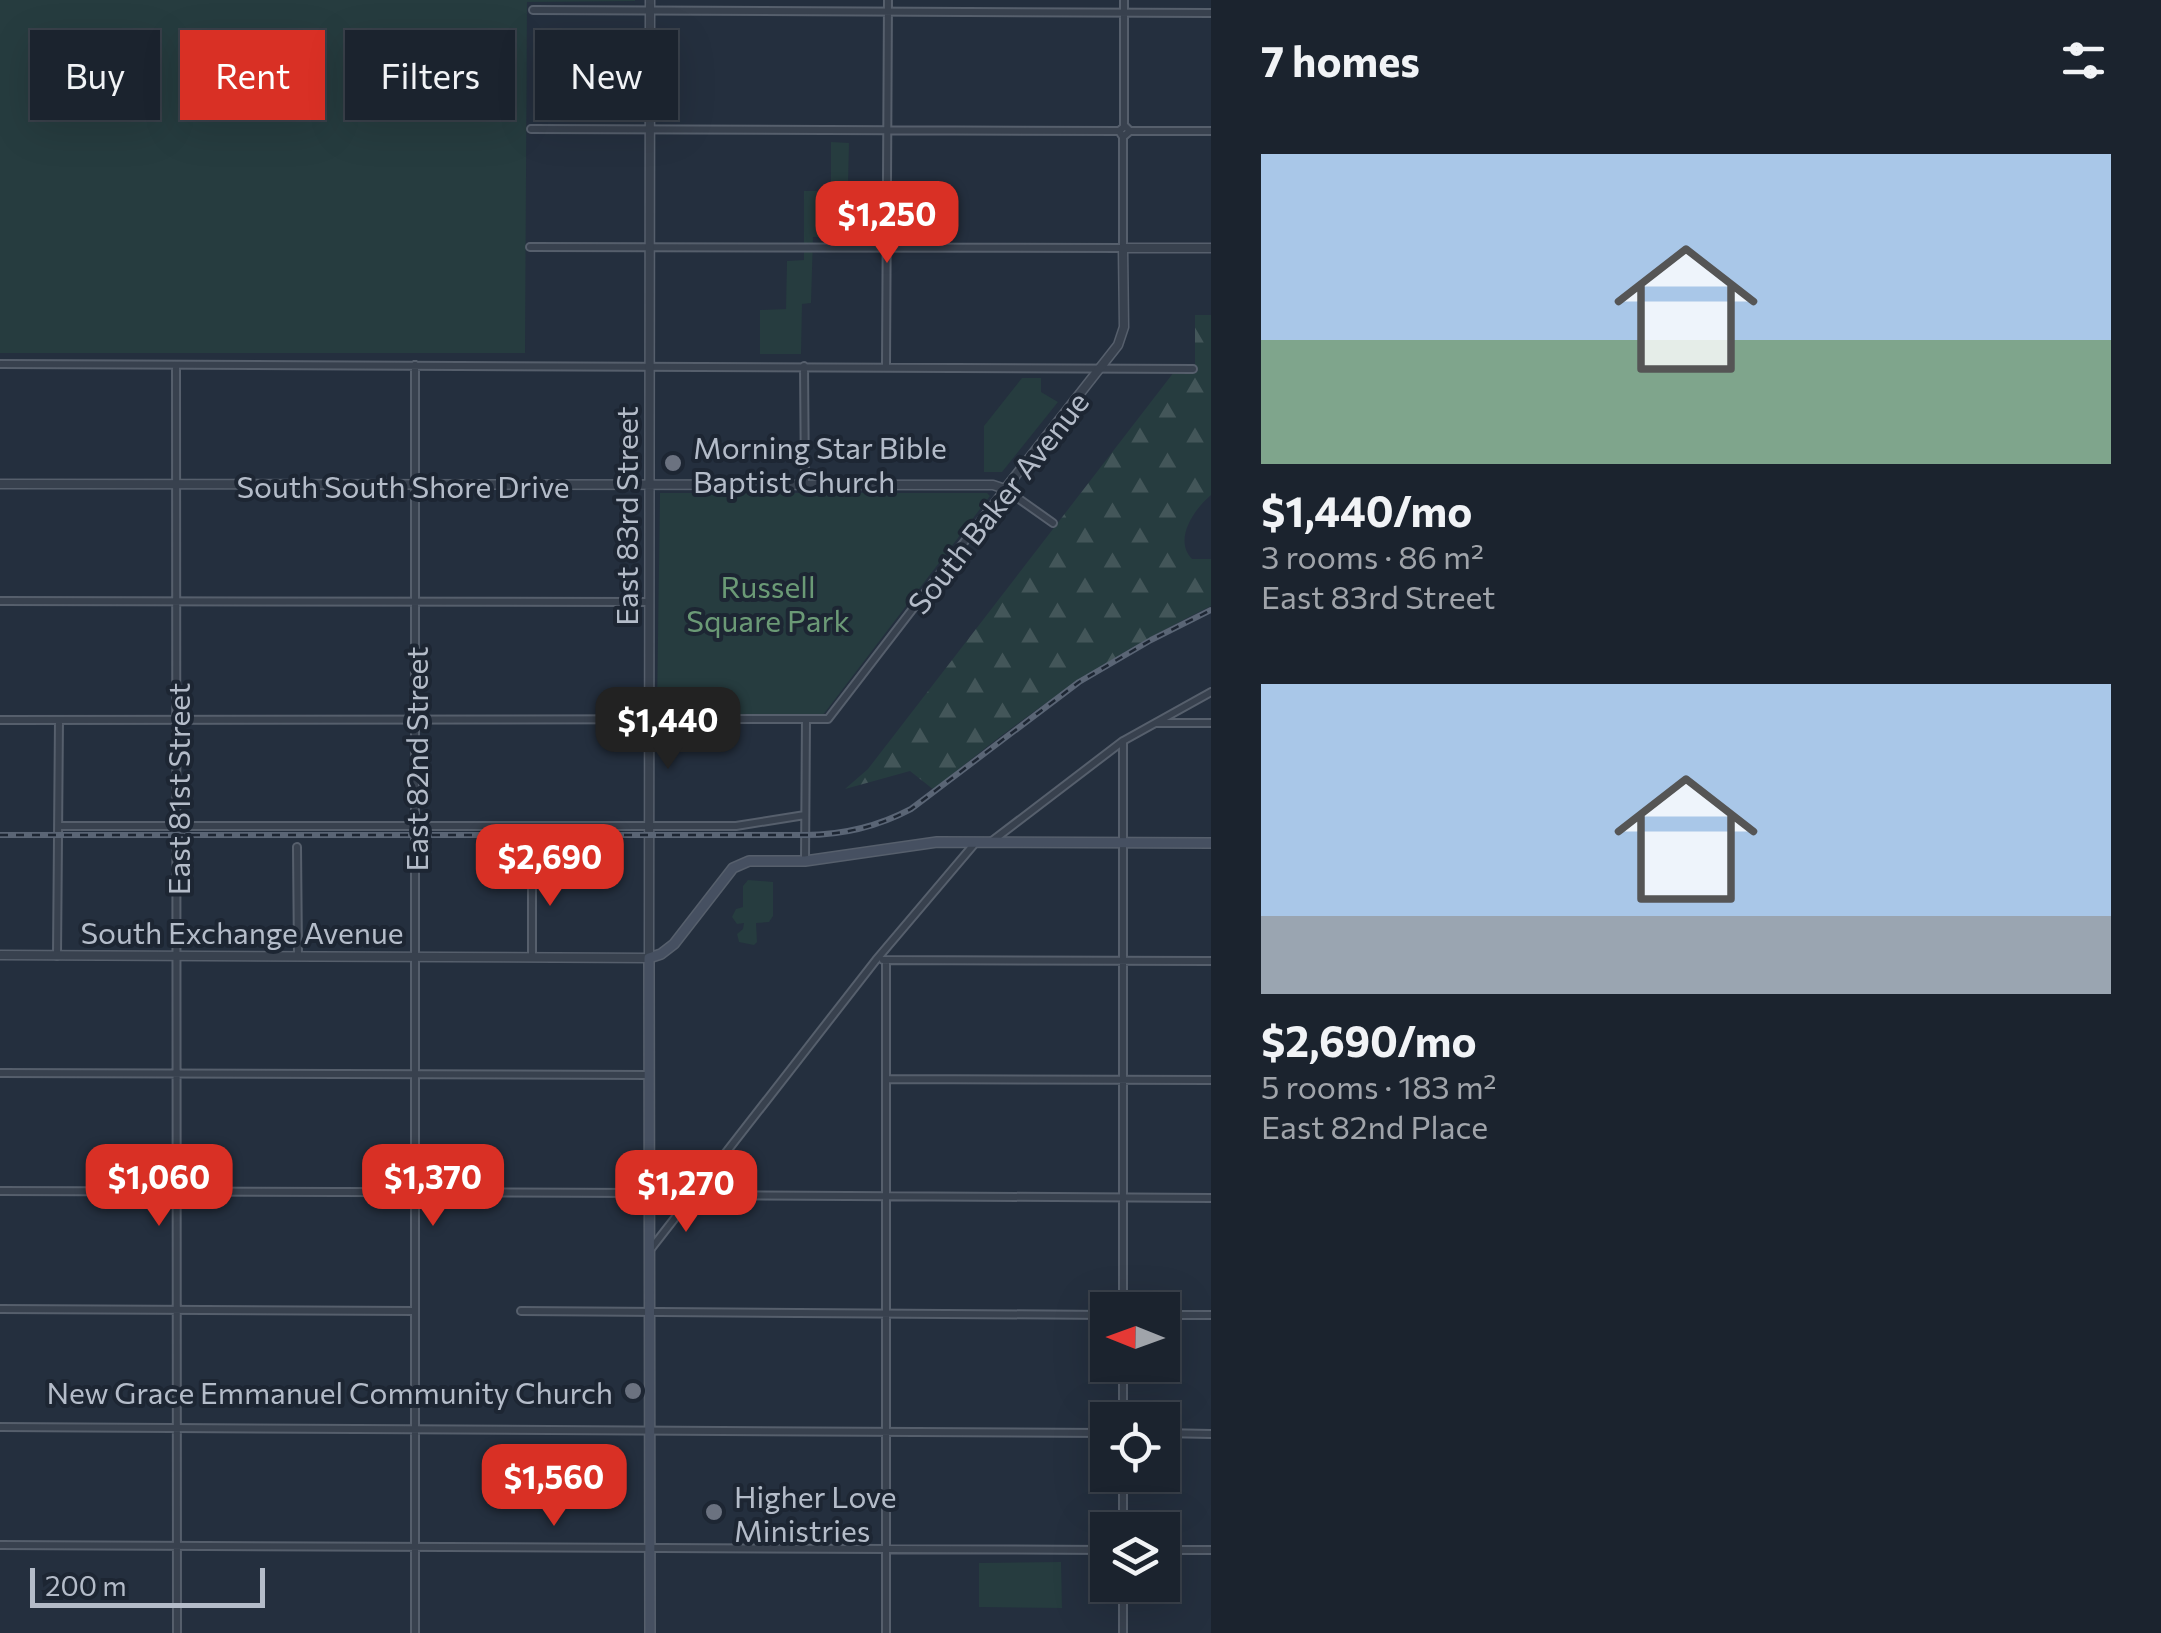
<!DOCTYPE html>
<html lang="en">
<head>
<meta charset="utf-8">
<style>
	body { margin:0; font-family:Commissioner,sans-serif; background:#242b36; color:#f1f3f6; height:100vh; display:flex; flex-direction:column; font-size:38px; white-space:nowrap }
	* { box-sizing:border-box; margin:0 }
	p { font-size:32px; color:#a0a4aa }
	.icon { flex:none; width:55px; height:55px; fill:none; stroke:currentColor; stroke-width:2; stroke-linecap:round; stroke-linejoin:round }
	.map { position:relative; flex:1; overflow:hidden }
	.panel { display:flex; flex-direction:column; background:#1b232e; width:950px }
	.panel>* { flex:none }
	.banner { position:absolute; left:30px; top:30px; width:950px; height:90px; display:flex; gap:20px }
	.needle { width:65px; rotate:271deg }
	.tools { position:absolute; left:1090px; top:1292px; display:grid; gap:20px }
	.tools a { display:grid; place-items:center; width:90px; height:90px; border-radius:0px; background:#1b232e; box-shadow:0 10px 40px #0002,0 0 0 2px #39404a; font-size:50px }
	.scale { position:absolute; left:30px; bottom:25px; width:235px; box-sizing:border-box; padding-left:10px; border:5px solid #b4bcc9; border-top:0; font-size:28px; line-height:35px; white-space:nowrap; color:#b4bcc9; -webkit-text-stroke:8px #1d2633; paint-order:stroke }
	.price { position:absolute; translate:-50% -85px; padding:0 22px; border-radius:20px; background:#d93025; color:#fff; font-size:32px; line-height:65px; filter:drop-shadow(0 2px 5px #0008) }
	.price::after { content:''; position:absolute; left:50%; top:60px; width:30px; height:22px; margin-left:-15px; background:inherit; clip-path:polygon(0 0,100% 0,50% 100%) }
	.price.selected { background:#222; color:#fff }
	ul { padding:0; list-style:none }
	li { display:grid; align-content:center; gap:20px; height:530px; padding:0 50px }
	li span { display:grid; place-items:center; height:310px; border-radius:0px; color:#555 }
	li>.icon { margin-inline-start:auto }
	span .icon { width:180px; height:180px; fill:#fffc; stroke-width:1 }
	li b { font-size:42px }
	h2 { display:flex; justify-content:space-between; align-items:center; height:120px; padding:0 50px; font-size:42px }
	.tag { padding:0 35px; border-radius:0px; background:#1b232e; box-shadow:0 10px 40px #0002,0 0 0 2px #39404a; font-size:35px; line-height:90px }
	.tag.selected { background:#d93025; color:#fff }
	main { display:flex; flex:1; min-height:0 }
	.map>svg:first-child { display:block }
	.green { fill:#263c3f }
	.forest { fill:url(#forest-firs) }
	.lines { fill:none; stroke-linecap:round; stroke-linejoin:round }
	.minor-casing { stroke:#565f6c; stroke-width:10 }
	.tertiary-casing { stroke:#565f6c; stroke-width:11 }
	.secondary-casing { stroke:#565f6c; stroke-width:12 }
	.minor { stroke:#38414e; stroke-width:6 }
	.tertiary { stroke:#38414e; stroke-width:8 }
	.secondary { stroke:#465061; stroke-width:9 }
	.rail-casing { stroke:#5a6575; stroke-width:6 }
	.rail { stroke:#1d2633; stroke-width:2.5; stroke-dasharray:8; stroke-linecap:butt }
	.worship-dot { fill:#6b7280; stroke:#1d2633; stroke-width:4 }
	.labels { text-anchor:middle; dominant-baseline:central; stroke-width:8; stroke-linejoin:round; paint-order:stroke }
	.poi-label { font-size:30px; fill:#b4bcc9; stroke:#1d2633; text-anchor:start }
	.street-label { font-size:30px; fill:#b4bcc9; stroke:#1d2633 }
	.park-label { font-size:30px; fill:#6b9a76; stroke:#1d2633 }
</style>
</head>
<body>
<main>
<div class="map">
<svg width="1211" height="1633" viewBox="0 0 1211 1633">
	<defs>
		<pattern id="forest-firs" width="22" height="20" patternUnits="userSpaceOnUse" patternTransform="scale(2.5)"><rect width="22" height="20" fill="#263c3f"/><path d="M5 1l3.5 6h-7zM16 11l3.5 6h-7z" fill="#435659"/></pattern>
	</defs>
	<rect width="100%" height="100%" fill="#242f3e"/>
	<path class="green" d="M0 0H635V1L527 2 525 353H0Z
		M831 142 849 143 848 185H839L838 236 813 237 811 303 802 304 801 354H760V310L786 309 787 261 804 260V191H831Z
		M1022 378H1041V392L1058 402 1002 472H984V426Z
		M660 493H987L990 496 823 715 662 714 657 710Z
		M748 880 773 882V916L769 922 756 923 757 942 754 945 739 942 737 934 743 929 744 923 737 924 732 917 736 909 743 907V886Z
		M1061 1562 1062 1608 979 1607V1563Z"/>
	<path class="forest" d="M1195 315H1211V495C1194 509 1173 540 1192 559H1211V606C1109 655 1020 717 934 790L910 771 845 789 868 769 1174 372H1195Z"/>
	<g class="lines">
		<defs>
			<path id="minor" d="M533 10 1211 13
				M1124 126V0
				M531 129 1119 131
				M1130 131H1211
				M530 247 1123 248V137L1119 131 1125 126 1130 131 1123 137
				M0 364 1193 369
				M176 365 177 1633
				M415 365V1633
				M804 366 805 485
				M886 367 888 0
				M0 601 649 602
				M0 720 828 719 1005 489 1053 523
				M1156 723H1211
				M1123 741V1310
				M60 826H736L805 815
				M992 841 1123 741 1211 692
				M297 847 298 956
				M805 861 806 719
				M57 956 59 720
				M532 957V860
				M883 960 1211 961
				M886 960V1633
				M0 1073 649 1075
				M886 1079 1211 1080
				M0 1191 649 1193
				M696 1195 1211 1198
				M650 1250 876 960 976 842
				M0 1309 415 1311
				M521 1311 1108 1315
				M1162 1315H1211
				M1123 1420V1365
				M0 1427 1108 1433
				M1162 1433 1211 1434
				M1123 1475V1530
				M0 1545 1108 1550
				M1162 1550H1211
				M1123 1633V1585"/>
			<path id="tertiary" d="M0 484 993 485 1005 489 1118 345 1124 327 1123 248H1211
				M0 955 649 958 650 0"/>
			<path id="secondary" d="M650 1633 649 958 661 954 674 944 733 868 749 861H805L937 842 1211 843"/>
		</defs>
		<use href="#minor" class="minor-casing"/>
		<use href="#tertiary" class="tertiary-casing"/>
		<use href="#secondary" class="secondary-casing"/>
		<use href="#minor" class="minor"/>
		<use href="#tertiary" class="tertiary"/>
		<use href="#secondary" class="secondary"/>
		<defs>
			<path id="rail" d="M0 835H805C843 835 877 827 911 809L1079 682 1151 640 1211 610"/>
		</defs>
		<use href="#rail" class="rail-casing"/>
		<use href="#rail" class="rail"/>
	</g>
	<g class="worship-dot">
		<circle cx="673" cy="463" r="10"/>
		<circle cx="633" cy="1391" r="10"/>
		<circle cx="714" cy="1512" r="10"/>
	</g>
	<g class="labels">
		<g class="poi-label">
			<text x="693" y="446">Morning Star Bible<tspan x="693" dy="34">Baptist Church</tspan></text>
			<text x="613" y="1391" text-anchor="end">New Grace Emmanuel Community Church</text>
			<text x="734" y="1495">Higher Love<tspan x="734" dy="34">Ministries</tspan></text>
		</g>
		<g class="street-label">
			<text x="403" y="485">South South Shore Drive</text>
			<text transform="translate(997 502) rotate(-52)">South Baker Avenue</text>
			<text transform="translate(625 516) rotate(-90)">East 83rd Street</text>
			<text transform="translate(415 759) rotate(-90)">East 82nd Street</text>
			<text transform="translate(177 789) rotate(-90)">East 81st Street</text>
			<text x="242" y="931">South Exchange Avenue</text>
		</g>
		<g class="park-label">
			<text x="768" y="585">Russell<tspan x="768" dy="34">Square Park</tspan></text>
		</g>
	</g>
</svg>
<div class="tools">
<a><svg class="needle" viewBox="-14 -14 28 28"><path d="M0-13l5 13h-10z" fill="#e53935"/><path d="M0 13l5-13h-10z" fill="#a0a4aa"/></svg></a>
<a><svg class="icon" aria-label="locate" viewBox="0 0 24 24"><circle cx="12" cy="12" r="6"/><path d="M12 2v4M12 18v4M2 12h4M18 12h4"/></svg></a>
<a><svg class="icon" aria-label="layers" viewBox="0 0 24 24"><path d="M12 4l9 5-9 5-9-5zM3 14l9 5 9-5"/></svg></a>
</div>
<div class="scale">200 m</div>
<b class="price" style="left:887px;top:266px">$1,250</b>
<b class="price selected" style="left:668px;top:772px">$1,440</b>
<b class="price" style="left:550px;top:909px">$2,690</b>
<b class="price" style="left:159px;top:1229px">$1,060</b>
<b class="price" style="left:433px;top:1229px">$1,370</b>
<b class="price" style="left:686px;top:1235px">$1,270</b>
<b class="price" style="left:554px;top:1529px">$1,560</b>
<div class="banner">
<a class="tag">Buy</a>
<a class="tag selected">Rent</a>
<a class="tag">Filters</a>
<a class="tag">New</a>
</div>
</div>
<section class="panel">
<h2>7 homes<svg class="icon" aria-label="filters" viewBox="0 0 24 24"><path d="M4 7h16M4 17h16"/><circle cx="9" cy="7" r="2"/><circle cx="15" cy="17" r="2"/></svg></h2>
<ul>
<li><span style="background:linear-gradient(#a9c7e8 60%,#7fa58c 0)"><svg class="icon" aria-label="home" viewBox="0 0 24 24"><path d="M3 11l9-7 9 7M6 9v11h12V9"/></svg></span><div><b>$1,440/mo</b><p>3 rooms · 86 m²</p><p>East 83rd Street</p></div></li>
<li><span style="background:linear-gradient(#a9c7e8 75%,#9aa5b1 0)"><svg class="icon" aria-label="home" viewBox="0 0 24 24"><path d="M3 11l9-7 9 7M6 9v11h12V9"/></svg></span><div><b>$2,690/mo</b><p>5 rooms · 183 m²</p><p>East 82nd Place</p></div></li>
</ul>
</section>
</main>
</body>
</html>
